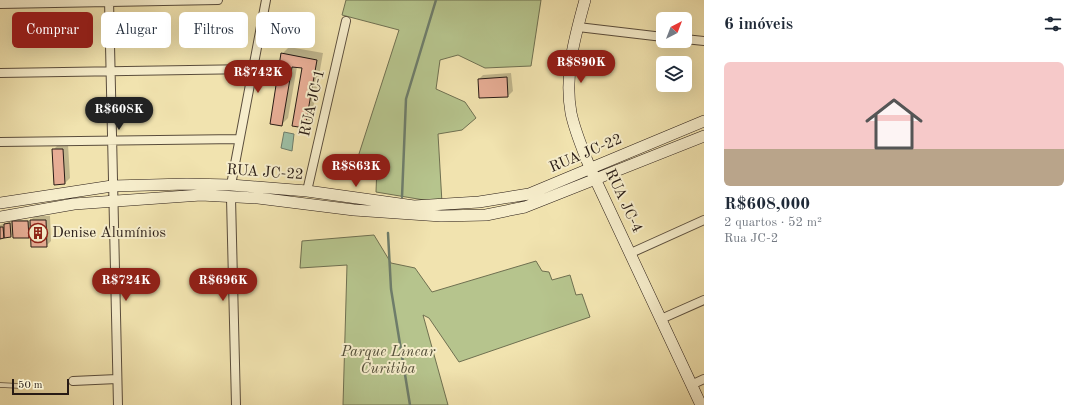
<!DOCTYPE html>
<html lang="pt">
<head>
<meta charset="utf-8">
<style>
	body { margin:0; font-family:"Old Standard TT",serif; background:#f2f2f3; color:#1f2937; height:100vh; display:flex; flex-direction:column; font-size:15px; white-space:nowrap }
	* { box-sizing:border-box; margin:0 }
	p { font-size:13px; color:#747a83 }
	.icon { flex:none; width:22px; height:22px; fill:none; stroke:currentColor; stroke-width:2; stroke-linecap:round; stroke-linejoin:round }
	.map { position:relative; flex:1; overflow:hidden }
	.panel { display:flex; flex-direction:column; background:#fff; width:380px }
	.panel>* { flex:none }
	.banner { position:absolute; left:12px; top:12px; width:380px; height:36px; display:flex; gap:8px }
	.needle { width:26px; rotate:42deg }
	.fabs { position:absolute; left:656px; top:12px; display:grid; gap:8px }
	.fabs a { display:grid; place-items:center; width:36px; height:36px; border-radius:6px; background:#fff; box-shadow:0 4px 16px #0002; font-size:20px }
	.scale { position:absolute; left:12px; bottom:10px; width:57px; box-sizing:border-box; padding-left:4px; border:2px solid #281b15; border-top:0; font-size:11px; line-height:14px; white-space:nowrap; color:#281b15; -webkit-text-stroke:3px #f6edcb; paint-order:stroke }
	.price { position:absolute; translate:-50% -34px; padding:0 9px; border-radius:14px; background:#8f2418; color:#fff; font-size:13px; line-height:26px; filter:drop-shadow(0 1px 2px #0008) }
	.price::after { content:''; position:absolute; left:50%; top:24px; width:12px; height:9px; margin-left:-6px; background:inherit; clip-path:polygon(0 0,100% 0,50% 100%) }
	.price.selected { background:#222; color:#fff }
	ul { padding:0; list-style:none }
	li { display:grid; align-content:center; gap:8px; height:212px; padding:0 20px }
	li span { display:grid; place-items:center; height:124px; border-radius:6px; color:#555 }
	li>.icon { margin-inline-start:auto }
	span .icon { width:72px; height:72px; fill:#fffc; stroke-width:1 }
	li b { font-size:17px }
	h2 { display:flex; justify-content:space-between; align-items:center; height:48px; padding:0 20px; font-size:17px }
	.chip { padding:0 14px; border-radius:6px; background:#fff; box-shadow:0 4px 16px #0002; font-size:14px; line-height:36px }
	.chip.selected { background:#8f2418; color:#fff }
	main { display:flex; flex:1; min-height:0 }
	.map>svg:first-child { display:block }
	.green { fill:#b6c48d; stroke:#6f7051 }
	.water { fill:#9cbfa5; stroke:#6e7d6b }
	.shadow { fill:#0003 }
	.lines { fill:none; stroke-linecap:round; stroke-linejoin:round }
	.stream { stroke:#6e7d6b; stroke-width:2.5 }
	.building { fill:#e7ad95; stroke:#281b15 }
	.lane-casing { stroke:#5a4d3c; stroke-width:5.5 }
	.street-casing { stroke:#5a4d3c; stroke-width:10 }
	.secondary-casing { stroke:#281b15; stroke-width:12 }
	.lane { stroke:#f6edcb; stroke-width:4 }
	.street { stroke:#f6edcb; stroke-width:8 }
	.secondary { stroke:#f6edcb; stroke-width:11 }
	.labels { text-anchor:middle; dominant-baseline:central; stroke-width:4; stroke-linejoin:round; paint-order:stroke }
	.street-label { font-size:15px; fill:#281b15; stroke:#f6edcb }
	.poi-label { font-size:15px; fill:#281b15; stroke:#f6edcb; text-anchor:start }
	.park-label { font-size:15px; font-style:italic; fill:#534e39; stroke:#f6edcb }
</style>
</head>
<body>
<main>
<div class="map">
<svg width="704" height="405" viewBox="0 0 704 405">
	<rect width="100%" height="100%" fill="#f1e3af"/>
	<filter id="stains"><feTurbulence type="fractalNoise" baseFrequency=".005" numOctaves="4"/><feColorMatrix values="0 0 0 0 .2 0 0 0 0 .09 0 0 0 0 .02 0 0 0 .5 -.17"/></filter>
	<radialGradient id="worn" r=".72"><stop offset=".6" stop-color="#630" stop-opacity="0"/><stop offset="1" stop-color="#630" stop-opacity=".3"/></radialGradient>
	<path class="green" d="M346 0H541L531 66 485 68 458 55 440 60 436 89 465 102 476 118 462 130 438 134 442 203 376 192 377 165 357 160 399 30 342 15Z
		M374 235 391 263 415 268 432 292 536 261 542 271 549 272 552 280 570 275 576 295 582 294 590 317 459 362 429 318 423 315 448 405H343L347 265 300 268 302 241Z"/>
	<path class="water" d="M284 132 294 134 292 151 281 148Z"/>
	<path class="shadow" d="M289 47 323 53 311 121 305 127 303 68 297 67 288 118 281 125 282 54Z
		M511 73 513 91 508 96 479 79 483 75Z
		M68 144 70 178 65 183 53 150 58 145Z
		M35 216H50L51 241 46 246 31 234 29 237 14 233 11 236 5 235 0 238V225L14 220H29V222Z"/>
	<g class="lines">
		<path class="stream" d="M402 197 406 99 436 0
			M388 233 391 289 410 405"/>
	</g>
	<path class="building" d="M281 53 317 60 305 128 292 126 302 68 292 67 282 126 270 124Z
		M507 77 508 97 479 98 478 79Z
		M52 149H63L65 184 54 185Z
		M30 220H46L47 247H31Z
		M12 221H28L29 238H13Z
		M10 223 11 237 4 238V224Z
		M0 227H3L4 238 0 239Z"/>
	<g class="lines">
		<defs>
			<path id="lane" d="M0 385 21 386"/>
			<path id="street" d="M109 0 118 405
				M0 4 218 0
				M578 27 663 37
				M685 39 704 41
				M0 73 253 69
				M0 142 239 139
				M231 185 266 0
				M307 191 346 21
				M231 198 236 405
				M631 253 704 220
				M661 319 704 300
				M73 381 117 379
				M691 385 704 379"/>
			<path id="secondary" d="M585 0C575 36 564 75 571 113 575 132 583 150 590 168L701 405
				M0 203 112 186 187 184 231 185 307 191 414 206 479 202 529 194 704 121
				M0 217 74 204 201 195 258 198 354 210 441 216 486 215 525 207 704 136"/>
		</defs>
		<use href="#lane" class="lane-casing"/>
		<use href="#street" class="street-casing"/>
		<use href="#secondary" class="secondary-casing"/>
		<use href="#lane" class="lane"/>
		<use href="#street" class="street"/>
		<use href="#secondary" class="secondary"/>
	</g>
	<defs>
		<symbol id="building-ring" viewBox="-11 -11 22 22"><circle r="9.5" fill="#f6edcb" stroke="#8f2418" stroke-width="1.5"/><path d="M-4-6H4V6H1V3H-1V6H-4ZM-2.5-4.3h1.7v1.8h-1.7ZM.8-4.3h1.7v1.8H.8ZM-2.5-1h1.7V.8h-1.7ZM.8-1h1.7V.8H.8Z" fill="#8f2418"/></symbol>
	</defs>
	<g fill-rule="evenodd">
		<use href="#building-ring" x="27" y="222" width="22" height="22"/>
	</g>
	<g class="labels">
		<g class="street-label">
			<text transform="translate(313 103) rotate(-77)">RUA JC-1</text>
			<text transform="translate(586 154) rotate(-23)">RUA JC-22</text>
			<text transform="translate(265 173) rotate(4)">RUA JC-22</text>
			<text transform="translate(623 201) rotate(65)">RUA JC-4</text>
		</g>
		<g class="poi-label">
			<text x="52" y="233">Denise Alumínios</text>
		</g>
		<g class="park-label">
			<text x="388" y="352">Parque Linear<tspan x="388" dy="17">Curitiba</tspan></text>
		</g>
	</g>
	<rect width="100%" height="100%" filter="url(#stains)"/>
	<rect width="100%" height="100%" fill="url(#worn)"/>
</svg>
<div class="fabs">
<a><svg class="needle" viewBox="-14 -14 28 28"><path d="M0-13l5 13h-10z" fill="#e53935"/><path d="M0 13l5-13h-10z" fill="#747a83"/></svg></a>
<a><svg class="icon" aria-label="layers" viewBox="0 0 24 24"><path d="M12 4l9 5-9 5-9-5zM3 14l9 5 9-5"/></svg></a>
</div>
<div class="scale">50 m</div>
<b class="price" style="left:581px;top:84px">R$890K</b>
<b class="price" style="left:258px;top:94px">R$742K</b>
<b class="price selected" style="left:119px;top:131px">R$608K</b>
<b class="price" style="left:356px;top:188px">R$863K</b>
<b class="price" style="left:126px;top:302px">R$724K</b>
<b class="price" style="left:223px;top:302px">R$696K</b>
<div class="banner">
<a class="chip selected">Comprar</a>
<a class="chip">Alugar</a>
<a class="chip">Filtros</a>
<a class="chip">Novo</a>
</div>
</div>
<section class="panel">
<h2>6 imóveis<svg class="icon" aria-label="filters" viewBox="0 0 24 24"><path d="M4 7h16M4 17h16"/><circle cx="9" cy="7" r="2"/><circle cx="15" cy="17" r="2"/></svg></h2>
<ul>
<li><span style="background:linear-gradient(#f6c9c9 70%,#b9a48a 0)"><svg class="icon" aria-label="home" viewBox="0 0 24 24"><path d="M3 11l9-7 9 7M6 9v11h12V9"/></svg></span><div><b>R$608,000</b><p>2 quartos · 52 m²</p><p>Rua JC-2</p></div></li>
</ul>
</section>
</main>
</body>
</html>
